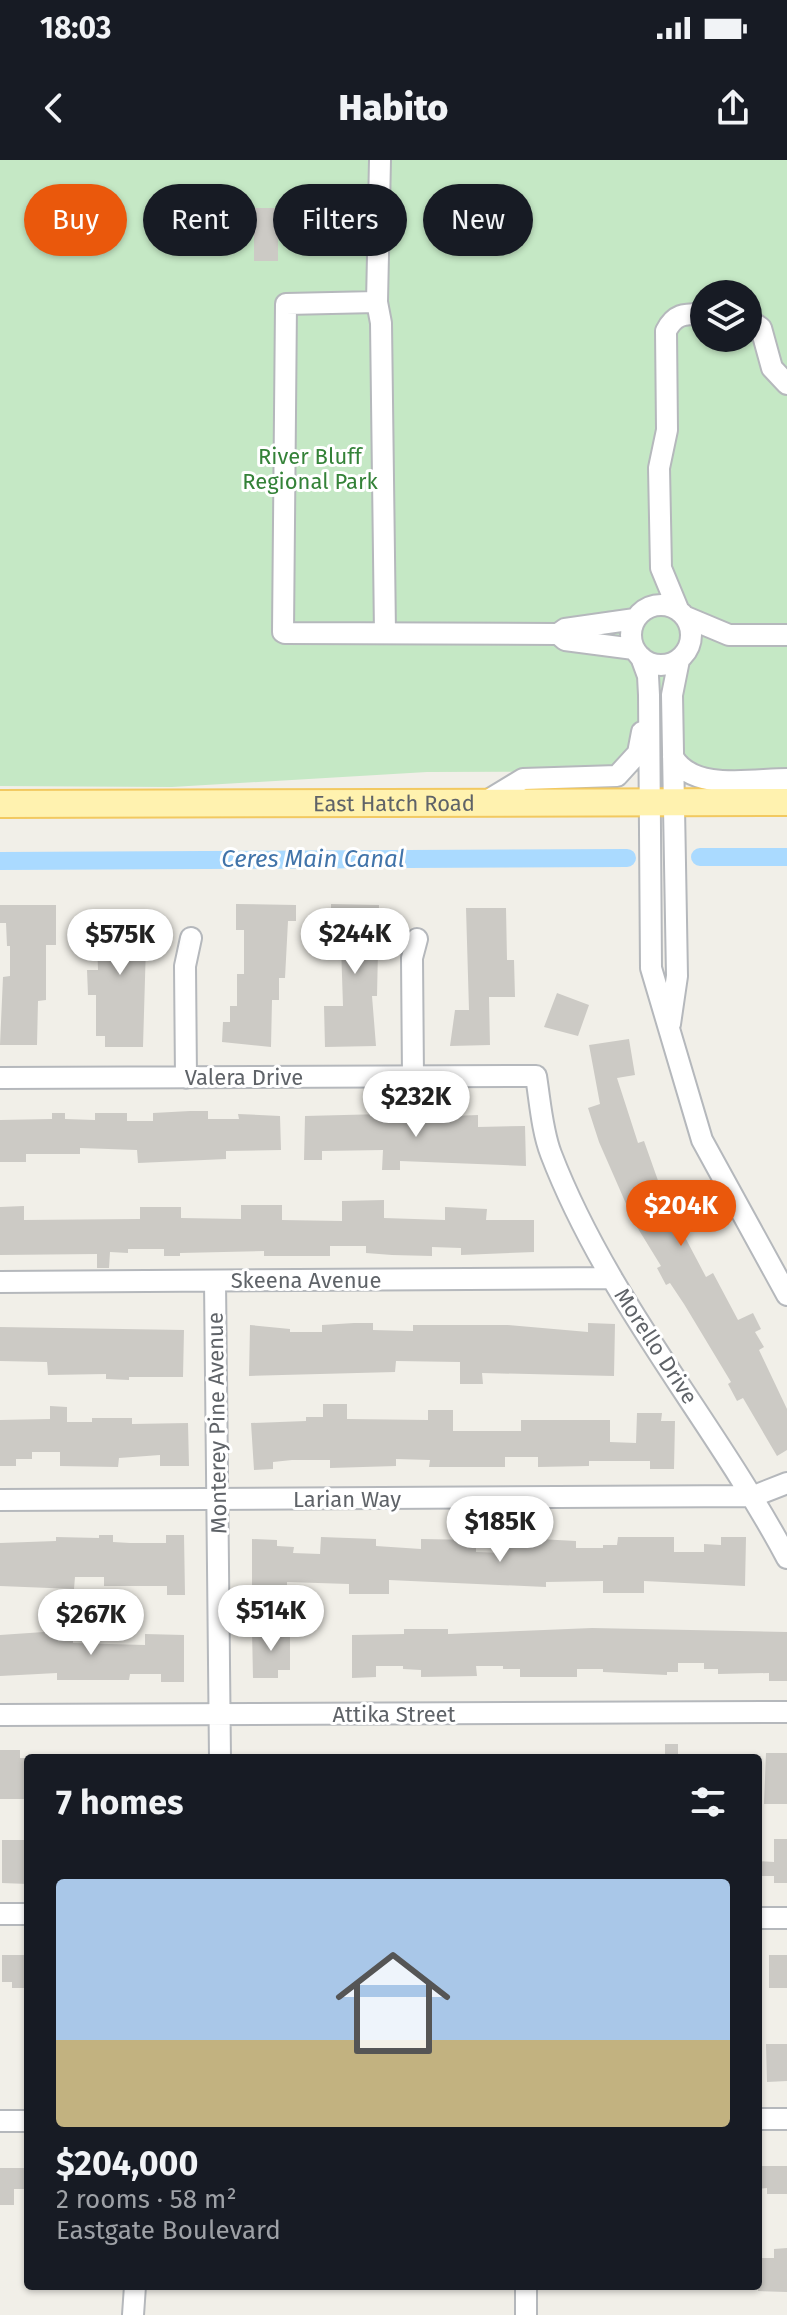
<!DOCTYPE html>
<html lang="en">
<head>
<meta charset="utf-8">
<style>
	body { margin:0; font-family:"Fira Sans",sans-serif; background:#20242c; color:#f1f3f6; height:100vh; display:flex; flex-direction:column; font-size:30px; white-space:nowrap }
	* { box-sizing:border-box; margin:0 }
	p { font-size:26px; color:#9ea1a6 }
	.icon { flex:none; width:44px; height:44px; fill:none; stroke:currentColor; stroke-width:2; stroke-linecap:round; stroke-linejoin:round }
	.map { position:relative; flex:1; overflow:hidden }
	.drawer { position:absolute; left:24px; top:1594px; width:738px; height:536px; display:flex; flex-direction:column; background:#171b24; border-radius:8px; box-shadow:0 2px 6px #0004 }
	.drawer>* { flex:none }
	.top-card { position:absolute; left:24px; top:24px; width:740px; height:72px; display:flex; gap:16px }
	.tools { position:absolute; left:690px; top:120px; display:grid; gap:16px }
	.tools a { display:grid; place-items:center; width:72px; height:72px; border-radius:50%; background:#171b24; box-shadow:0 2px 6px #0004; font-size:40px }
	.price { position:absolute; translate:-50% -68px; padding:0 18px; border-radius:28px; background:#fff; color:#222; font-size:26px; line-height:52px; filter:drop-shadow(0 2px 4px #0008) }
	.price::after { content:''; position:absolute; left:50%; top:48px; width:24px; height:18px; margin-left:-12px; background:inherit; clip-path:polygon(0 0,100% 0,50% 100%) }
	.price.active { background:#ea580c; color:#fff }
	ul { padding:0; list-style:none }
	li { display:grid; align-content:center; gap:16px; height:424px; padding:0 32px }
	li+li { border-top:2px solid #363941 }
	li span { display:grid; place-items:center; height:248px; border-radius:8px; color:#555 }
	li>.icon { margin-inline-start:auto }
	span .icon { width:144px; height:144px; fill:#fffc; stroke-width:1 }
	li b { font-size:34px }
	h2 { display:flex; justify-content:space-between; align-items:center; height:96px; padding:0 32px; font-size:34px }
	.pill { padding:0 28px; border-radius:36px; background:#171b24; box-shadow:0 2px 6px #0004; font-size:28px; line-height:72px }
	.pill.active { background:#ea580c; color:#fff }
	.status { display:flex; justify-content:space-between; align-items:center; height:56px; padding:0 40px; background:#171b24; direction:ltr }
	.status svg { height:22px; fill:currentColor }
	header { display:flex; justify-content:space-between; align-items:center; height:104px; padding:0 32px; background:#171b24; font-size:36px; font-weight:800 }
	.map>svg:first-child { display:block }
	.green { fill:#c5e8c5; fill-rule:evenodd }
	.lines { fill:none; stroke-linecap:round; stroke-linejoin:round }
	.canal { stroke:#aadaff; stroke-width:18 }
	.building { fill:#cccac5 }
	.minor-casing { stroke:#b5b8bc; stroke-width:24 }
	.major-casing { stroke:#f2c960; stroke-width:30 }
	.minor { stroke:#fff; stroke-width:20 }
	.major { stroke:#fff2af; stroke-width:26 }
	.labels { text-anchor:middle; dominant-baseline:central; stroke-width:6; stroke-linejoin:round; paint-order:stroke }
	.park-label { font-size:22px; fill:#348238; stroke:#fff }
	.street-label { font-size:22px; fill:#5f6368; stroke:#fff }
	.water-label { font-size:24px; font-style:italic; fill:#4174aa; stroke:#fff }
</style>
</head>
<body>
<div class="status"><b>18:03</b><svg viewBox="0 0 49 12"><path d="M0 12V9h3v3zM5 12V6h3v6zM10 12V3h3v9zM15 12V0h3v12zM26 1h20v11H26zM47 4h2v5h-2z"/></svg></div>
<header><svg class="icon" aria-label="back" viewBox="0 0 24 24"><path d="M15 5l-7 7 7 7"/></svg>Habito<svg class="icon" aria-label="share" viewBox="0 0 24 24"><path d="M12 15V3M7 8l5-5 5 5M5 13v7h14v-7"/></svg></header>
<div class="map">
<svg width="787" height="2155" viewBox="0 0 787 2155">
	<rect width="100%" height="100%" fill="#f1efe8"/>
	<path class="green" d="M0 0H787V611L427 612 172 627 0 626ZM704 134H748V178H704Z"/>
	<g class="lines">
		<path class="canal" d="M700 697H787
			M0 701 627 698"/>
	</g>
	<path class="building" d="M254 48H278L288 54V65L278 71V101H254Z
		M236 744 296 745V761H288L285 818H279V840H272L271 887 222 882 223 862H230V846H237V814H244V770H236Z
		M331 744 379 745 377 836H372L376 886 325 887 324 846H343L341 785H331Z
		M0 745H56V785H46V840L38 841 37 885H0L3 817 10 816V786H7L6 763H0Z
		M466 748H506L507 800H514L515 837H489L490 885 450 886 455 850H469Z
		M96 750 147 751 143 887H105V876H96V835H88L87 810H98Z
		M557 833 589 845 578 876 544 867Z
		M629 879 635 915 617 918 638 983 644 981 661 1029 667 1026 672 1034 683 1028 695 1053 677 1062 706 1117 713 1113 738 1160 753 1153 761 1169 755 1172 764 1187 759 1190 787 1249V1290L777 1296 743 1238 737 1241 728 1224 731 1222 684 1144 670 1123 666 1125 657 1108 661 1106 634 1062 599 982 588 948 600 944 589 885Z
		M383 950 403 951V958L478 955V967L525 966 526 1006 400 1001V1010H382L383 990 322 991V1000H304L305 956 383 954Z
		M190 951H208V959H239L238 954 280 956 281 990 226 991V999L138 1003 137 990 80 988V994H26V1002H0V960L52 959V953H65V959L95 960V953H127V961H153V953Z
		M384 1040V1058L445 1060V1047L487 1049 486 1060H534V1092L461 1095V1088L432 1087V1096L392 1095 366 1093V1086H330V1096H264V1091L180 1093V1096H164V1089H128V1093L110 1092 109 1108H97V1094L0 1095V1047L24 1046V1060L140 1059V1047H181V1058L241 1059V1045H282V1060L342 1061V1041Z
		M354 1163H373V1170L413 1171V1165H508L588 1172V1163L615 1164 614 1216 482 1213 483 1224H460V1202L396 1201 395 1212 249 1216 250 1165 290 1169V1172H322V1165Z
		M0 1167 184 1170 183 1217H129V1220L106 1219V1214L48 1215 47 1202 0 1201Z
		M323 1244H347V1259L428 1260V1250H453V1271H521V1260H610V1282L636 1283 637 1253H662L661 1261H675L674 1309H650V1301H589V1306L538 1307V1297H505V1307H429L430 1300 396 1299V1306L330 1308V1300H292L273 1302V1309L254 1310 251 1263 306 1261V1257H323Z
		M50 1246 67 1247V1262H92V1258H132V1264L188 1263 189 1306H160V1295L119 1298 118 1307 60 1306V1292H32V1299H16V1306H0V1260L50 1259Z
		M99 1375H113V1382L130 1383H166V1375H184L185 1435H167V1426H104V1417H75L74 1429 0 1426V1383L56 1381V1377L99 1378Z
		M321 1377 376 1379V1386L421 1389V1379L476 1380V1392L503 1393V1386H520V1378L576 1381V1388H603V1385H617L618 1377H674V1392H704V1384L721 1385V1377H746L745 1426 644 1421V1433H603V1421L546 1422V1427L389 1420V1434H349V1424L287 1422V1427L252 1426V1379L277 1380V1386L294 1387 293 1393 320 1394Z
		M592 1468 787 1472V1521H769V1513L718 1514V1509H704V1503H678V1512H667V1515L603 1512V1509H577V1517H520V1509H503V1506H476L477 1516 421 1517V1510L403 1509V1506H376V1517L352 1518V1475L404 1474V1469H448V1474Z
		M290 1469V1510H278V1518H253L252 1470Z
		M73 1470V1483L145 1485V1474L184 1475V1522H161V1514H130L129 1520H57V1513L0 1516V1475Z
		M665 1584H678V1598H665Z
		M0 1590H20V1598H28V1639H0Z
		M766 1593H787V1644H764Z
		M774 1679H787V1723H774V1716H758V1701L774 1702Z
		M2 1680H28V1724L2 1723Z
		M2 1795H28V1828H12V1822H2Z
		M769 1795H787V1828H769Z
		M766 1884H787V1921L767 1922Z
		M758 2006H787V2034H767V2028L758 2029Z
		M0 2008H28V2029H14V2045H0Z
		M787 2088V2132L758 2131V2098H774V2089Z"/>
	<g class="lines">
		<defs>
			<path id="minor" d="M377 142 380 0
				M748 159 761 168 772 208 787 224
				M631 475a30 30 0 1 1 60 0a30 30 0 1 1-60 0Z
				M678 449 661 408 659 308 667 270 666 171C675 153 685 154 704 154
				M686 457 729 475H787
				M385 473 381 163 377 142 286 144 283 472 285 473 558 474 565 469 635 459
				M558 474 565 480 634 489
				M641 497 648 516 649 535 651 808 702 980 787 1135
				M673 597C693 632 753 619 787 619
				M485 642 523 619 617 616 638 593 642 572
				M670 864 677 816 672 535 679 500
				M413 917 412 798 417 779
				M0 918 536 916C540 941 542 971 551 994 607 1140 714 1261 787 1398
				M186 918 185 806 191 778
				M215 1121 220 1598
				M0 1122 612 1118
				M0 1340 754 1336 787 1323
				M0 1555 787 1552
				M0 1754H28
				M758 1758H787
				M758 1959H787
				M0 1961H28
				M526 2126V2155
				M133 2155 135 2126"/>
			<g id="major">
				<path id="s1" d="M0 644 787 642"/>
			</g>
		</defs>
		<use href="#minor" class="minor-casing"/>
		<use href="#major" class="major-casing"/>
		<use href="#minor" class="minor"/>
		<use href="#major" class="major"/>
	</g>
	<g class="labels">
		<g class="park-label">
			<text x="310" y="296">River Bluff<tspan x="310" dy="25">Regional Park</tspan></text>
		</g>
		<g class="street-label">
			<text stroke="none"><textPath href="#s1" startOffset="394">East Hatch Road</textPath></text>
			<text x="244" y="917">Valera Drive</text>
			<text x="306" y="1120">Skeena Avenue</text>
			<text transform="translate(656 1186) rotate(57)">Morello Drive</text>
			<text transform="translate(217 1263) rotate(-91)">Monterey Pine Avenue</text>
			<text x="347" y="1339">Larian Way</text>
			<text x="394" y="1554">Attika Street</text>
		</g>
		<g class="water-label">
			<text x="313" y="699">Ceres Main Canal</text>
		</g>
	</g>
</svg>
<div class="tools">
<a><svg class="icon" aria-label="layers" viewBox="0 0 24 24"><path d="M12 4l9 5-9 5-9-5zM3 14l9 5 9-5"/></svg></a>
</div>
<b class="price" style="left:355px;top:816px">$244K</b>
<b class="price" style="left:120px;top:817px">$575K</b>
<b class="price" style="left:416px;top:979px">$232K</b>
<b class="price active" style="left:681px;top:1088px">$204K</b>
<b class="price" style="left:500px;top:1404px">$185K</b>
<b class="price" style="left:271px;top:1493px">$514K</b>
<b class="price" style="left:91px;top:1497px">$267K</b>
<div class="top-card">
<a class="pill active">Buy</a>
<a class="pill">Rent</a>
<a class="pill">Filters</a>
<a class="pill">New</a>
</div>
<section class="drawer">
<h2>7 homes<svg class="icon" aria-label="filters" viewBox="0 0 24 24"><path d="M4 7h16M4 17h16"/><circle cx="9" cy="7" r="2"/><circle cx="15" cy="17" r="2"/></svg></h2>
<ul>
<li><span style="background:linear-gradient(#a9c7e8 65%,#c2b280 0)"><svg class="icon" aria-label="home" viewBox="0 0 24 24"><path d="M3 11l9-7 9 7M6 9v11h12V9"/></svg></span><div><b>$204,000</b><p>2 rooms · 58 m²</p><p>Eastgate Boulevard</p></div></li>
</ul>
</section>
</div>
</body>
</html>
